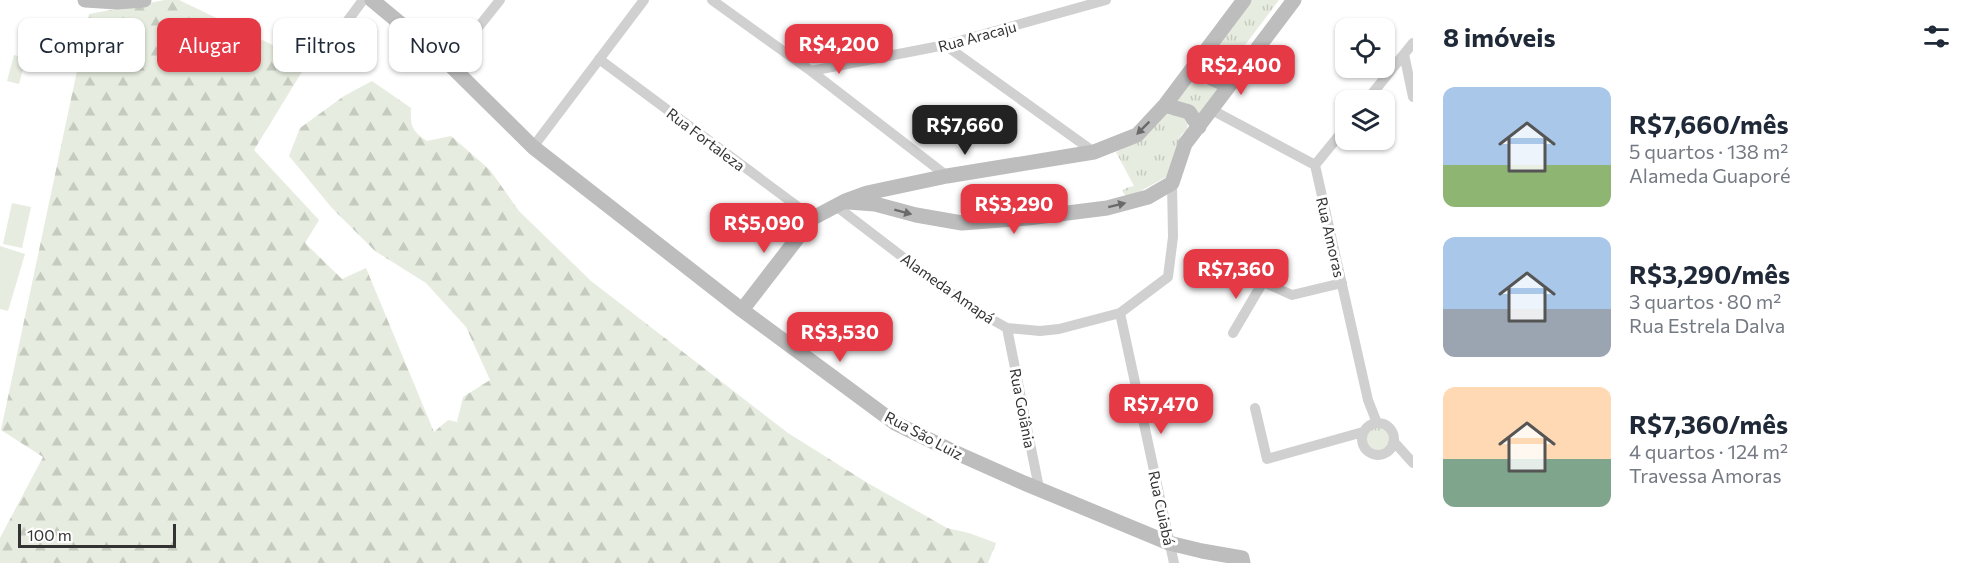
<!DOCTYPE html>
<html lang="pt">
<head>
<meta charset="utf-8">
<style>
	body { margin:0; font-family:Commissioner,sans-serif; background:#f2f2f3; color:#1f2937; height:100vh; display:flex; flex-direction:column; font-size:22px; white-space:nowrap }
	* { box-sizing:border-box; margin:0 }
	p { font-size:20px; color:#747a83 }
	.icon { flex:none; width:33px; height:33px; fill:none; stroke:currentColor; stroke-width:2; stroke-linecap:round; stroke-linejoin:round }
	.map { position:relative; flex:1; overflow:hidden }
	.sheet { display:flex; flex-direction:column; background:#fff; width:570px }
	.sheet>* { flex:none }
	.guide { position:absolute; left:18px; top:18px; width:570px; height:54px; display:flex; gap:12px }
	.buttons { position:absolute; left:1335px; top:18px; display:grid; gap:12px }
	.buttons a { display:grid; place-items:center; width:60px; height:60px; border-radius:12px; background:#fff; box-shadow:0 2px 4px #0004; font-size:30px }
	.scale { position:absolute; left:18px; bottom:15px; width:158px; box-sizing:border-box; padding-left:6px; border:3px solid #333; border-top:0; font-size:16px; line-height:21px; white-space:nowrap; color:#333; -webkit-text-stroke:4px #fff; paint-order:stroke }
	.price { position:absolute; translate:-50% -51px; padding:0 14px; border-radius:12px; background:#e63946; color:#fff; font-size:20px; line-height:39px; filter:drop-shadow(0 2px 3px #0008) }
	.price::after { content:''; position:absolute; left:50%; top:36px; width:18px; height:14px; margin-left:-9px; background:inherit; clip-path:polygon(0 0,100% 0,50% 100%) }
	.price.selected { background:#222; color:#fff }
	ul { padding:0; list-style:none }
	li { display:flex; align-items:center; gap:18px; height:150px; padding:0 30px }
	li span { display:grid; place-items:center; flex:none; width:168px; height:120px; border-radius:12px; color:#555 }
	li>.icon { margin-inline-start:auto }
	span .icon { width:72px; height:72px; fill:#fffc; stroke-width:1 }
	li b { font-size:26px }
	h2 { display:flex; justify-content:space-between; align-items:center; height:72px; padding:0 30px; font-size:26px }
	.pill { padding:0 21px; border-radius:12px; background:#fff; box-shadow:0 2px 4px #0004; font-size:21px; line-height:54px }
	.pill.selected { background:#e63946; color:#fff }
	main { display:flex; flex:1; min-height:0 }
	.map>svg:first-child { display:block }
	.grass { fill:#e6ecdf }
	.forest { fill:url(#forest-firs) }
	.park { fill:url(#park-tufts) }
	.lines { fill:none; stroke-linecap:round; stroke-linejoin:round }
	.street { stroke:#d0d0d0; stroke-width:10 }
	.secondary { stroke:#bdbdbd; stroke-width:15 }
	.oneway { fill:#6a6a6a }
	.labels { text-anchor:middle; dominant-baseline:central; stroke-width:6; stroke-linejoin:round; paint-order:stroke }
	.street-label { font-size:15px; fill:#333; stroke:#fff }
</style>
</head>
<body>
<main>
<div class="map">
<svg width="1413" height="563" viewBox="0 0 1413 563">
	<defs>
		<pattern id="forest-firs" width="22" height="20" patternUnits="userSpaceOnUse" patternTransform="scale(1.5)"><rect width="22" height="20" fill="#e6ecdf"/><path d="M5 1l3.5 6h-7zM16 11l3.5 6h-7z" fill="#c6cbc0"/></pattern>
		<pattern id="park-tufts" width="24" height="20" patternUnits="userSpaceOnUse" patternTransform="scale(1.5)"><rect width="24" height="20" fill="#e6ecdf"/><path d="M3 7l-1-3M5 7V3M7 7l1-3M15 17l-1-3M17 17v-4M19 17l1-3" fill="none" stroke="#c6cbc0"/></pattern>
	</defs>
	<rect width="100%" height="100%" fill="#fff"/>
	<path class="grass" d="M14 55 26 58 19 84 7 81Z
		M12 203 31 207 22 248 3 244Z
		M0 246 25 254 8 311 0 309Z"/>
	<path class="forest" d="M165 0H179L308 62 254 150 319 220 305 243 342 279 366 268 434 432 448 420 457 422 463 397 490 380 466 327 426 283 375 251 332 208 289 156 300 128 344 96 372 81 411 108C410 126 412 131 427 141L451 136 490 170 519 211 591 281 788 433 866 482 947 528 969 533 996 543 988 563H0V538L43 457 1 430 89 14Z"/>
	<path class="park" d="M1251 0H1279L1227 69 1209 59Z
		M1195 69 1203 84 1222 89 1200 116 1173 101Z
		M1164 111 1182 114 1188 122 1187 129 1181 135 1168 176 1135 194 1126 196 1122 191 1126 188 1134 186 1116 152 1130 145Z
		M1366 439a12 12 0 1 1 24 0a12 12 0 1 1-24 0Z"/>
	<g class="lines">
		<path class="street" d="M712 0 811 71 947 176
			M945 45 1094 152
			M1404 54 1413 97
			M599 59 813 218
			M317 62 363 0
			M449 64 500 0
			M811 71 945 45 1106 0
			M1367 100 1413 43
			M1212 110 1315 165 1368 400 1377 423
			M533 147 644 0
			M1315 165 1346 127
			M836 206 934 281 977 311 1007 328 1040 331 1059 329 1120 313 1168 277 1173 237 1172 183
			M1228 255 1263 282 1292 295 1342 283
			M1120 313 1174 563
			M1007 328 1039 488
			M1233 333 1263 282
			M1255 408 1267 459 1363 432
			M1362 439a16 16 0 1 1 32 0a16 16 0 1 1-32 0Z
			M1395 443 1413 463"/>
		<path class="secondary" d="M85 0 117 2 144 0
			M372 0 449 64 533 147 742 310 895 423 952 451 1024 483 1169 543 1202 551 1242 558 1243 563
			M1198 62C1207 81 1212 77 1228 86
			M1165 105 1189 112 1199 127
			M848 202 875 204 916 215 962 223 1028 218 1107 208 1148 197 1172 183 1185 144 1294 0
			M742 310 813 218 845 201 867 193 947 176 1094 152 1137 135 1165 105 1244 0"/>
	</g>
	<defs><path id="oneway-solid" d="M-6-.8H1V-3.2L6.5 0L1 3.2V.8H-6Z" transform="scale(1.5)"/></defs>
	<g class="oneway">
		<use href="#oneway-solid" transform="translate(1143 128) rotate(135)"/>
		<use href="#oneway-solid" transform="translate(1117 205) rotate(-14)"/>
		<use href="#oneway-solid" transform="translate(903 212) rotate(15)"/>
	</g>
	<g class="labels">
		<g class="street-label">
			<text transform="translate(977 36) rotate(-15)">Rua Aracaju</text>
			<text transform="translate(706 139) rotate(37)">Rua Fortaleza</text>
			<text transform="translate(1331 237) rotate(77)">Rua Amoras</text>
			<text transform="translate(948 288) rotate(35)">Alameda Amapá</text>
			<text transform="translate(1023 408) rotate(79)">Rua Goiânia</text>
			<text transform="translate(924 435) rotate(28)">Rua São Luiz</text>
			<text transform="translate(1162 508) rotate(78)">Rua Cuiabá</text>
		</g>
	</g>
</svg>
<div class="buttons">
<a><svg class="icon" aria-label="locate" viewBox="0 0 24 24"><circle cx="12" cy="12" r="6"/><path d="M12 2v4M12 18v4M2 12h4M18 12h4"/></svg></a>
<a><svg class="icon" aria-label="layers" viewBox="0 0 24 24"><path d="M12 4l9 5-9 5-9-5zM3 14l9 5 9-5"/></svg></a>
</div>
<div class="scale">100 m</div>
<b class="price" style="left:839px;top:75px">R$4,200</b>
<b class="price" style="left:1241px;top:96px">R$2,400</b>
<b class="price selected" style="left:965px;top:156px">R$7,660</b>
<b class="price" style="left:1014px;top:235px">R$3,290</b>
<b class="price" style="left:764px;top:254px">R$5,090</b>
<b class="price" style="left:1236px;top:300px">R$7,360</b>
<b class="price" style="left:840px;top:363px">R$3,530</b>
<b class="price" style="left:1161px;top:435px">R$7,470</b>
<div class="guide">
<a class="pill">Comprar</a>
<a class="pill selected">Alugar</a>
<a class="pill">Filtros</a>
<a class="pill">Novo</a>
</div>
</div>
<section class="sheet">
<h2>8 imóveis<svg class="icon" aria-label="filters" viewBox="0 0 24 24"><path d="M4 7h16M4 17h16"/><circle cx="9" cy="7" r="2"/><circle cx="15" cy="17" r="2"/></svg></h2>
<ul>
<li><span style="background:linear-gradient(#a9c7e8 65%,#8fb573 0)"><svg class="icon" aria-label="home" viewBox="0 0 24 24"><path d="M3 11l9-7 9 7M6 9v11h12V9"/></svg></span><div><b>R$7,660/mês</b><p>5 quartos · 138 m²</p><p>Alameda Guaporé</p></div></li>
<li><span style="background:linear-gradient(#a9c7e8 60%,#9aa5b1 0)"><svg class="icon" aria-label="home" viewBox="0 0 24 24"><path d="M3 11l9-7 9 7M6 9v11h12V9"/></svg></span><div><b>R$3,290/mês</b><p>3 quartos · 80 m²</p><p>Rua Estrela Dalva</p></div></li>
<li><span style="background:linear-gradient(#ffd9b3 60%,#7fa58c 0)"><svg class="icon" aria-label="home" viewBox="0 0 24 24"><path d="M3 11l9-7 9 7M6 9v11h12V9"/></svg></span><div><b>R$7,360/mês</b><p>4 quartos · 124 m²</p><p>Travessa Amoras</p></div></li>
</ul>
</section>
</main>
</body>
</html>
